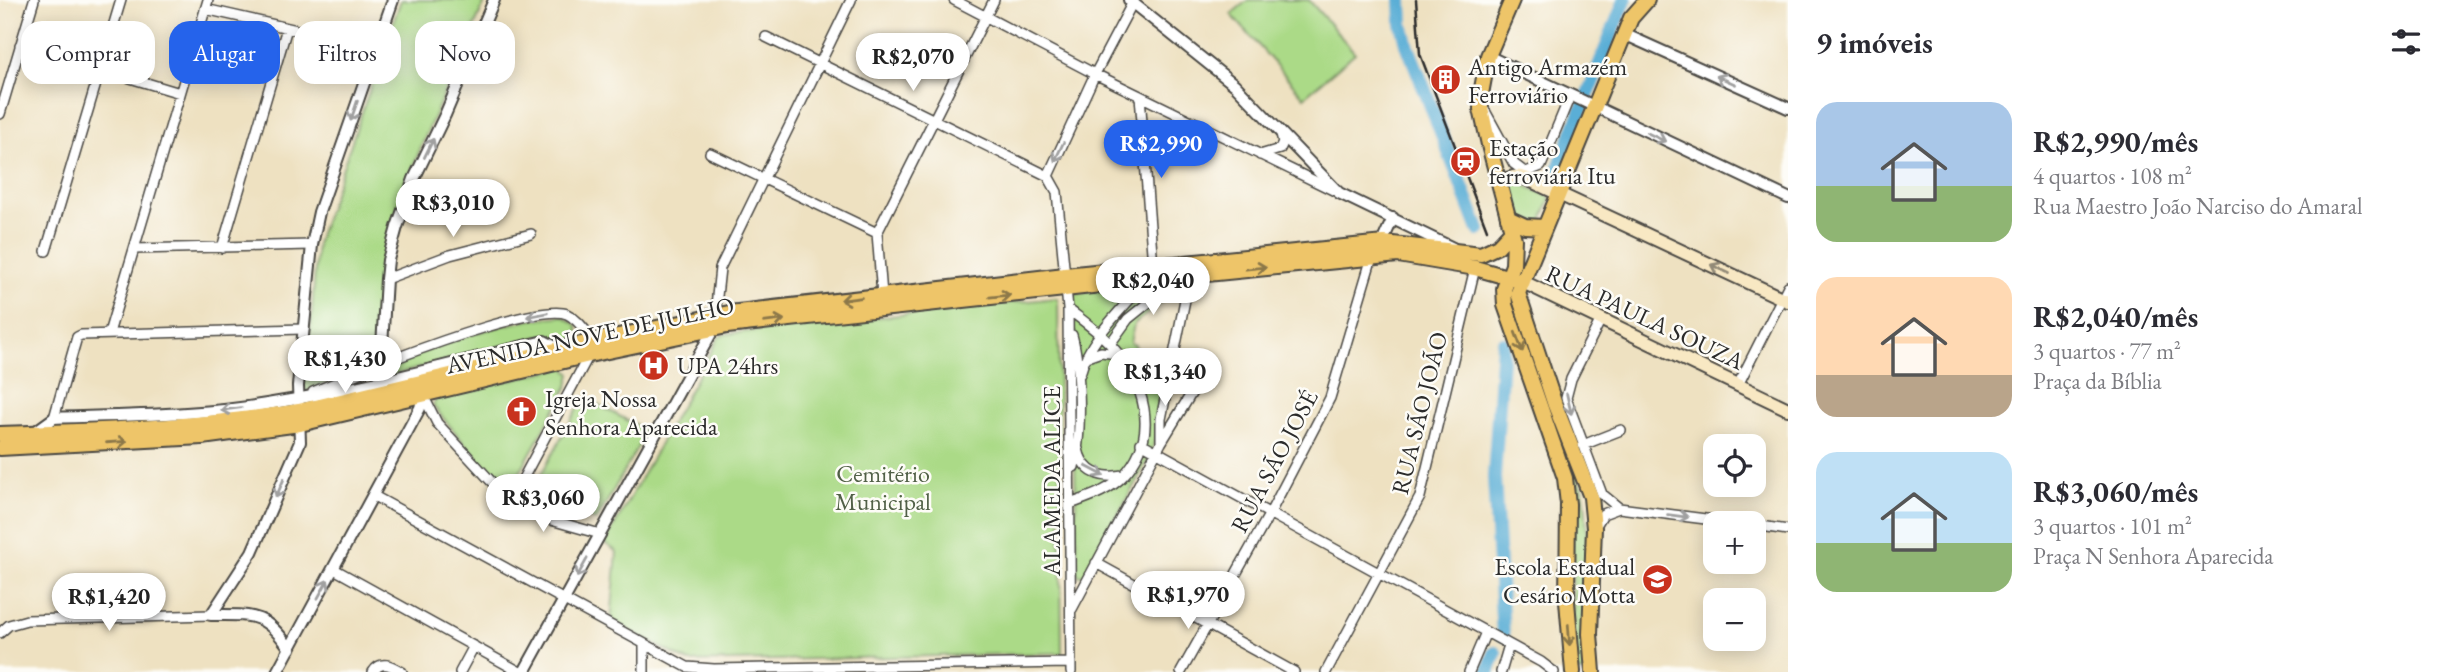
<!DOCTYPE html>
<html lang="pt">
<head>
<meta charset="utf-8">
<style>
	body { margin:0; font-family:"EB Garamond",serif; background:#f7f7f7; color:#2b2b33; height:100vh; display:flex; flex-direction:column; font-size:26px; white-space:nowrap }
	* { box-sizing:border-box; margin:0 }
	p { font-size:23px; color:#7c7c81 }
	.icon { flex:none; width:38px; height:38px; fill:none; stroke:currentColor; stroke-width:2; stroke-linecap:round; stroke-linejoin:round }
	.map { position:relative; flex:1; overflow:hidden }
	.drawer { display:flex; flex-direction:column; background:#fff; width:665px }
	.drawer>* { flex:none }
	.banner { position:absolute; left:21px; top:21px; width:665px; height:63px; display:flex; gap:14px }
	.fabs { position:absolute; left:1703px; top:434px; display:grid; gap:14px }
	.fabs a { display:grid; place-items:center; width:63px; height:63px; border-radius:14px; background:#fff; box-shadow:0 4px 18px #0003; font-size:35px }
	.price { position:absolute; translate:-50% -60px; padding:0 16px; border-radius:24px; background:#fff; color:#222; font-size:23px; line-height:46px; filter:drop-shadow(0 2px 4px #0008) }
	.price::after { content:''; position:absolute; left:50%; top:42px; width:21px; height:16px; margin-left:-10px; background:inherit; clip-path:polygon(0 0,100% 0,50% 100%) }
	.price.current { background:#2563eb; color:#fff }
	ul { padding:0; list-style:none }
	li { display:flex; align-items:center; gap:21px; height:175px; padding:0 28px }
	li span { display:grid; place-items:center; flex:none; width:196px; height:140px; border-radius:21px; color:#555 }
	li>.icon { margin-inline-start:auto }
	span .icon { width:84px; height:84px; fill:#fffc; stroke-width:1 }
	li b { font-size:30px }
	h2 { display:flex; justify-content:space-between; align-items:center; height:84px; padding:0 28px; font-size:30px }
	.pill { padding:0 24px; border-radius:21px; background:#fff; box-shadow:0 4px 18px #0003; font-size:24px; line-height:63px }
	.pill.current { background:#2563eb; color:#fff }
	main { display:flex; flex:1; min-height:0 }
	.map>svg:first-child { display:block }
	.green { fill:#abda87; stroke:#6b8259; stroke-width:2 }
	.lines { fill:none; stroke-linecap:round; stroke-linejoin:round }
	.river { stroke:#5aaed6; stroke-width:14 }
	.minor-casing { stroke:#484642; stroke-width:12 }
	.tertiary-casing { stroke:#484642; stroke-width:14 }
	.secondary-casing { stroke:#484642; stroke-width:16 }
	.primary-casing { stroke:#484642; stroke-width:18 }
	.minor { stroke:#fff; stroke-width:9 }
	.tertiary { stroke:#fff; stroke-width:10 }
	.secondary { stroke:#f8e8c3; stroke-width:12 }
	.primary { stroke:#eec569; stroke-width:14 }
	.rail { stroke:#2b2b2b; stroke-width:2.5 }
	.oneway { stroke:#a0a0a0 }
	.oneway2 { stroke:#8c784a }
	.oneway3 { stroke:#928a77 }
	.labels { text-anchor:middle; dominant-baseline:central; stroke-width:5; stroke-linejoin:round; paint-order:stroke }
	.poi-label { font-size:24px; fill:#2b2b2b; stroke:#fdfcf7; text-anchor:start }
	.street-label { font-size:24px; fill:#2b2b2b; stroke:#fdfcf7 }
	.park-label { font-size:24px; fill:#516047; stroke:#fdfcf7 }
</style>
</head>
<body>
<main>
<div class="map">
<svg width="1788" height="672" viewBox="0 0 1788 672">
	<rect width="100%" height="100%" fill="#fdfcf7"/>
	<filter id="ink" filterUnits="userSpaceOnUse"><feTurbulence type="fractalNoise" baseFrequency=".0143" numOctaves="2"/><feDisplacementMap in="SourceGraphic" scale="14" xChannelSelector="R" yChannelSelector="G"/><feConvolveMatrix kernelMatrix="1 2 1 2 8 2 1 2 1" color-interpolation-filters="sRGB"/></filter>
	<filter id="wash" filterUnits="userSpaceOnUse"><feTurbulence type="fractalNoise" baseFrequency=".00686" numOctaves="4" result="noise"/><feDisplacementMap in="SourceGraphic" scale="28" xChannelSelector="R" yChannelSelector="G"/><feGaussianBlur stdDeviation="1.57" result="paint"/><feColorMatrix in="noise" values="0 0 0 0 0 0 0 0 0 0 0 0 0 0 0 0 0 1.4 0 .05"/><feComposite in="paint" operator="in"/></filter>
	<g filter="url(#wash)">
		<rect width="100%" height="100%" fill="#eee1c1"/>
		<path class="green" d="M401 0H486C453 76 415 151 390 231 377 273 377 319 375 363L304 392 303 381 311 326 317 242Z
			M1248 0H1309L1355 53 1304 97 1231 14Z
			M1515 181 1551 197 1541 223C1512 218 1515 214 1507 188L1510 182Z
			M1511 281 1515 283 1513 296 1515 309 1584 495C1592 553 1580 613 1587 672H1577L1574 654 1570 475 1562 446 1511 311Z
			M1168 283 1176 290 1134 324 1130 343 1135 345 1139 354 1167 362 1156 437 1149 458 1085 575 1079 576 1077 573 1072 296 1078 293Z
			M1056 298 1058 301 1062 653 689 662 611 621 617 552 605 543 719 337 726 334Z
			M563 316 577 325 579 335C566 344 558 338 544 335L393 375 386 373 387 368C442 343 502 320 563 316Z
			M564 367 571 374 568 386 517 477 508 484 497 482 433 406 435 401 442 396Z
			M584 397 647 431 596 521 534 487Z"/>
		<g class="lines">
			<path class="river" d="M1401 0 1402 24 1408 47 1479 230
				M1554 180 1625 0
				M1503 635 1494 477 1503 343
				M1488 672 1495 653"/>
		</g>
	</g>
	<g filter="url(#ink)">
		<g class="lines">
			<defs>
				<path id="minor" d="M954 0 1095 74 1335 191
					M205 9 376 48
					M766 37 1048 176 1057 192 1068 309 1071 672
					M20 45 180 93
					M1140 96 1153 266
					M1485 111 1514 164 1526 173
					M0 114 34 0
					M710 153 877 233
					M1260 155 1280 149 1283 143 1281 133
					M1519 175 1541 166 1570 96
					M1048 176 1095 74 1134 0
					M222 248 287 28
					M134 249 312 245
					M46 251 121 0
					M386 279 450 255 531 234
					M882 295 877 233 994 0
					M1068 309C1082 320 1098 331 1110 344 1144 381 1162 435 1123 476 1109 491 1089 497 1070 504
					M715 315 720 268 851 0
					M1601 319 1571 379 1566 398 1602 494 1619 508
					M109 333 208 0
					M1072 335C1081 367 1082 434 1074 467
					M1110 344 1128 319 1179 278
					M381 352 399 357C428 346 541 304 567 314 578 319 586 332 594 341
					M1087 357 1101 352 1118 354
					M1080 374C1090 337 1122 310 1146 281
					M1738 385 1788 286
					M313 392 381 364
					M423 395 437 423 514 506 544 518 600 534
					M54 418 77 337 81 335 304 329
					M1161 441V419L1190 275
					M1141 443 1541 662 1554 672
					M1583 445 1621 430
					M1078 449C1083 473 1101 479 1123 475
					M374 496 687 667 714 669 1071 663
					M506 498 519 486 589 355
					M1754 525 1788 530
					M1595 527 1603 514 1619 508 1737 523
					M1096 563 1294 672
					M334 569 520 672
					M1072 609 1161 443 1194 389
					M0 633 9 625 27 620 211 615
					M373 672C381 659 392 666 402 672
					M460 672 474 646
					M644 672V646
					M1181 672 1270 513 1330 398 1372 257
					M1326 672 1420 497 1475 268
					M1469 672 1486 632
					M1501 672 1509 645"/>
				<path id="tertiary" d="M1129 0 1235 85 1339 193 1453 248
					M1624 34 1788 108
					M1488 56 1788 198
					M1380 247 1393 218
					M380 380 386 279 388 260 397 227 414 179 445 115 494 0
					M36 431 54 418C125 415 197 416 267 404 361 389 453 363 544 341L559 349
					M211 615 252 552 300 442 298 386 312 245 319 212 393 0
					M211 615C253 615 265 612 290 649
					M277 672 420 408 423 395 421 390
					M524 672 714 328"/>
				<path id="secondary" d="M1499 185C1507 178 1515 174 1525 178L1788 301
					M1521 281 1788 409"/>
				<path id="primary" d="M1512 0 1488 56 1481 94V109L1490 149 1514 239 1513 265 1504 289 1505 305 1565 478 1568 504 1567 601 1573 672
					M1508 218 1525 226 1544 227
					M0 434C100 430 200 428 299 411L594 341 729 313 1065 275 1384 243 1481 254 1498 246 1512 231
					M0 448 202 437 300 424 589 355 727 326 1147 280 1398 255 1475 268 1521 281
					M1593 672 1590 634 1594 528 1591 497 1555 405 1518 293 1631 18 1647 0"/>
			</defs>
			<use href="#minor" class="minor-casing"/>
			<use href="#tertiary" class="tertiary-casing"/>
			<use href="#secondary" class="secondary-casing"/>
			<use href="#primary" class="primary-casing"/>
			<use href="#minor" class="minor"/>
			<use href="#tertiary" class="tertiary"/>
			<use href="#secondary" class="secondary"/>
			<use href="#primary" class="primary"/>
			<path class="rail" d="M1416 0 1420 54 1487 230"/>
		</g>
		<defs><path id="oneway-shaft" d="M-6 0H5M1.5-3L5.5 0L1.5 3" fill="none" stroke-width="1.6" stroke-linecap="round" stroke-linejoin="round" transform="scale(1.75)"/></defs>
		<g class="oneway">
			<use href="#oneway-shaft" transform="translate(1726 80) rotate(-156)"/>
			<use href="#oneway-shaft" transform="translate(354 111) rotate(109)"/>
			<use href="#oneway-shaft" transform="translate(1656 137) rotate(25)"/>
			<use href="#oneway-shaft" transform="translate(429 148) rotate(-64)"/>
			<use href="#oneway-shaft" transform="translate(1059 152) rotate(115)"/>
			<use href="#oneway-shaft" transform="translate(537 315) rotate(169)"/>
			<use href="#oneway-shaft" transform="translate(1569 404) rotate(77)"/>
			<use href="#oneway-shaft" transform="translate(231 409) rotate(173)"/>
			<use href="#oneway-shaft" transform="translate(1095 471) rotate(28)"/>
			<use href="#oneway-shaft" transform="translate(280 488) rotate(113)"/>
			<use href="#oneway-shaft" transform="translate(1678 516) rotate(7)"/>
			<use href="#oneway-shaft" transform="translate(582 568) rotate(119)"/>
			<use href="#oneway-shaft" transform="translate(323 589) rotate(-61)"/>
		</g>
		<g class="oneway2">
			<use href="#oneway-shaft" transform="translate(1256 268) rotate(-6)"/>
			<use href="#oneway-shaft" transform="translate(1000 296) rotate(-6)"/>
			<use href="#oneway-shaft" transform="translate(851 299) rotate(173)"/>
			<use href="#oneway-shaft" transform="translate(774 321) rotate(-7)"/>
			<use href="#oneway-shaft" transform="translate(1519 342) rotate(69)"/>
			<use href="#oneway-shaft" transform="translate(117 442) rotate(-4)"/>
			<use href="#oneway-shaft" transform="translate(1569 635) rotate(86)"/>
		</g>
		<use class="oneway3" href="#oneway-shaft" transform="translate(1720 269) rotate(-155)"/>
	</g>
	<defs>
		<symbol id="building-disc" viewBox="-11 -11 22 22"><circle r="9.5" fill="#c8321e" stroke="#fdfcf7"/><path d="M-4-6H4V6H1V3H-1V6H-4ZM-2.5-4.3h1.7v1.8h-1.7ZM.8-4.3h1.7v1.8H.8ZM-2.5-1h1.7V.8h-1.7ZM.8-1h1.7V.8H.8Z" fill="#fff"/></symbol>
		<symbol id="station-disc" viewBox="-11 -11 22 22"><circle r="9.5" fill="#c8321e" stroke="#fdfcf7"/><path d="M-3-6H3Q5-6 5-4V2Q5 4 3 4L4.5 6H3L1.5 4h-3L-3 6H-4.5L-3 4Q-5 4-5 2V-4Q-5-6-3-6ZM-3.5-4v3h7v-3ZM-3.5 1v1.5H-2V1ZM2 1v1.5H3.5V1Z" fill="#fff"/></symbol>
		<symbol id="hospital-disc" viewBox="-11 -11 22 22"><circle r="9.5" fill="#c8321e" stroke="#fdfcf7"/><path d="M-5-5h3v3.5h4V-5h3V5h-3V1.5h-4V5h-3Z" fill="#fff"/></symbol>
		<symbol id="church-disc" viewBox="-11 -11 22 22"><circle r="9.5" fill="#c8321e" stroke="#fdfcf7"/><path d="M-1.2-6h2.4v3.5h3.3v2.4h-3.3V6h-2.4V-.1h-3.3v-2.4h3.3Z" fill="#fff"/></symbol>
		<symbol id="school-disc" viewBox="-11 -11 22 22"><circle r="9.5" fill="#c8321e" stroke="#fdfcf7"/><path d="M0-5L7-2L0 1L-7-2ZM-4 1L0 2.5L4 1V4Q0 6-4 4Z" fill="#fff"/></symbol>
	</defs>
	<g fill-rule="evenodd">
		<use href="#building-disc" x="1428" y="62" width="35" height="35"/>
		<use href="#station-disc" x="1448" y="144" width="35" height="35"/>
		<use href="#hospital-disc" x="636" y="348" width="35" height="35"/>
		<use href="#church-disc" x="504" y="394" width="35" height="35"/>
		<use href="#school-disc" x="1640" y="562" width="35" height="35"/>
	</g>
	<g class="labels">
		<g class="poi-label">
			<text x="1468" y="66">Antigo Armazém<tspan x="1468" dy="28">Ferroviário</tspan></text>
			<text x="1489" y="147">Estação<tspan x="1489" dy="28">ferroviária Itu</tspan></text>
			<text x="677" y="365">UPA 24hrs</text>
			<text x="545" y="398">Igreja Nossa<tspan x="545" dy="28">Senhora Aparecida</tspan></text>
			<text x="1635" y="566" text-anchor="end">Escola Estadual<tspan x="1635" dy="28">Cesário Motta</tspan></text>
		</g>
		<g class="street-label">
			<text transform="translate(1645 317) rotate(25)">RUA PAULA SOUZA</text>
			<text transform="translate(590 335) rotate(-12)">AVENIDA NOVE DE JULHO</text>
			<text transform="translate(1419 413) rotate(-76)">RUA SÃO JOÃO</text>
			<text transform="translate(1274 461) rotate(-62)">RUA SÃO JOSÉ</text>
			<text transform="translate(1051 481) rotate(-90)">ALAMEDA ALICE</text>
		</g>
		<g class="park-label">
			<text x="883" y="473">Cemitério<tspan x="883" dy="28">Municipal</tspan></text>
		</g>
	</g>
</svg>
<div class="fabs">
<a><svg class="icon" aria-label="locate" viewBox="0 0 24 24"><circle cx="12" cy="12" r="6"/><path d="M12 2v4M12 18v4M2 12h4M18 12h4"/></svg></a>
<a>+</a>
<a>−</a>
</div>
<b class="price" style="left:913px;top:93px">R$2,070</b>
<b class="price current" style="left:1161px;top:180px">R$2,990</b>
<b class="price" style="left:453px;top:239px">R$3,010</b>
<b class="price" style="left:1153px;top:317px">R$2,040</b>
<b class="price" style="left:345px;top:395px">R$1,430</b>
<b class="price" style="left:1165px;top:408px">R$1,340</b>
<b class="price" style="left:543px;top:534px">R$3,060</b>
<b class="price" style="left:1188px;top:631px">R$1,970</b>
<b class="price" style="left:109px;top:633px">R$1,420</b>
<div class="banner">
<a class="pill">Comprar</a>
<a class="pill current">Alugar</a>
<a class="pill">Filtros</a>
<a class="pill">Novo</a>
</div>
</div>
<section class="drawer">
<h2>9 imóveis<svg class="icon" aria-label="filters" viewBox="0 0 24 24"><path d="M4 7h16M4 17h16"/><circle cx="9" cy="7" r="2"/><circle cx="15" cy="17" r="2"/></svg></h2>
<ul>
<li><span style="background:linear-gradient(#a9c7e8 60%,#8fb573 0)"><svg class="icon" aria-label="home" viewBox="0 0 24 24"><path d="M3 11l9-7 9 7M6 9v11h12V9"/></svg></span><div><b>R$2,990/mês</b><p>4 quartos · 108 m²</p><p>Rua Maestro João Narciso do Amaral</p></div></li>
<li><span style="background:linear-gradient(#ffd9b3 70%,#b9a48a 0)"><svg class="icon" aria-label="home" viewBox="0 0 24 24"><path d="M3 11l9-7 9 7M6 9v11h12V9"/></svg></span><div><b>R$2,040/mês</b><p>3 quartos · 77 m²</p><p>Praça da Bíblia</p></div></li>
<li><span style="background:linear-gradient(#bfe0f5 65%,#8fb573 0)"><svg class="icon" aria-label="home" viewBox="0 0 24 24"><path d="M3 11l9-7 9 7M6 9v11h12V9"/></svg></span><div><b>R$3,060/mês</b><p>3 quartos · 101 m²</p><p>Praça N Senhora Aparecida</p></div></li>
</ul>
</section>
</main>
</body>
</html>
